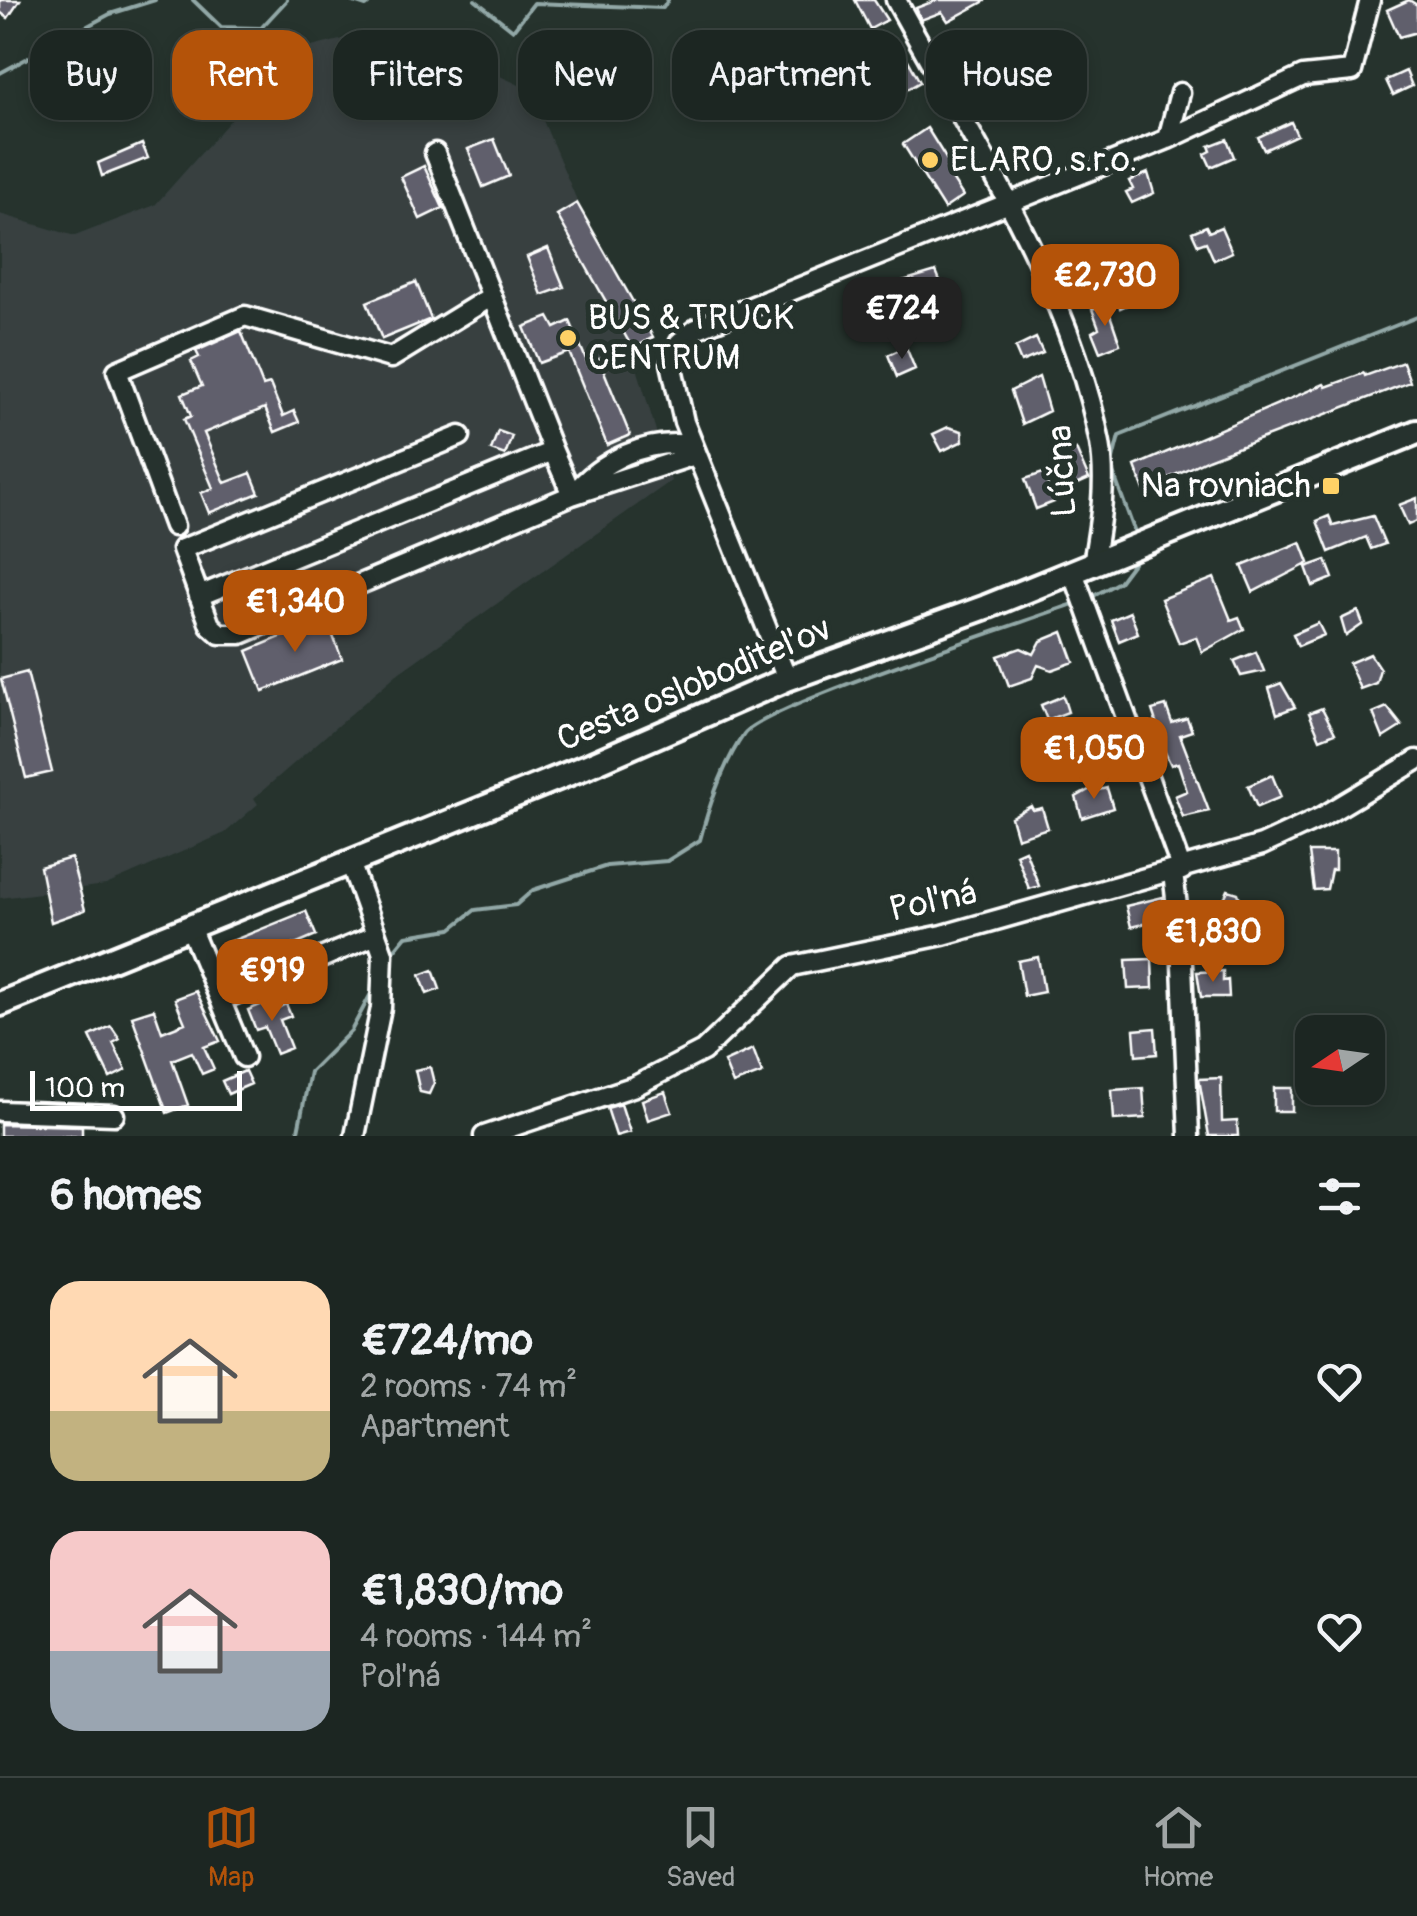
<!DOCTYPE html>
<html lang="en">
<head>
<meta charset="utf-8">
<style>
	body { margin:0; font-family:Pangolin,sans-serif; background:#252e2a; color:#f1f3f6; height:100vh; display:flex; flex-direction:column; font-size:38px; white-space:nowrap }
	* { box-sizing:border-box; margin:0 }
	p { font-size:32px; color:#a0a5a5 }
	.icon { flex:none; width:55px; height:55px; fill:none; stroke:currentColor; stroke-width:2; stroke-linecap:round; stroke-linejoin:round }
	.map { position:relative; height:1136px; overflow:hidden }
	.panel { display:flex; flex-direction:column; background:#1c2622; flex:1 }
	.panel>* { flex:none }
	.banner { position:absolute; left:30px; top:30px; width:1358px; height:90px; display:flex; gap:20px }
	.needle { width:65px; rotate:257deg }
	.buttons { position:absolute; left:1295px; top:1015px; display:grid; gap:20px }
	.buttons a { display:grid; place-items:center; width:90px; height:90px; border-radius:20px; background:#1c2622; box-shadow:0 5px 15px #0003,0 0 0 2px #3a4340; font-size:50px }
	.scale { position:absolute; left:30px; bottom:25px; width:212px; box-sizing:border-box; padding-left:10px; border:5px solid #fff; border-top:0; font-size:28px; line-height:35px; white-space:nowrap; color:#fff; -webkit-text-stroke:8px #26332d; paint-order:stroke }
	.price { position:absolute; translate:-50% -85px; padding:0 22px; border-radius:20px; background:#b45309; color:#fff; font-size:32px; line-height:65px; filter:drop-shadow(0 2px 5px #0008) }
	.price::after { content:''; position:absolute; left:50%; top:60px; width:30px; height:22px; margin-left:-15px; background:inherit; clip-path:polygon(0 0,100% 0,50% 100%) }
	.price.active { background:#222; color:#fff }
	ul { padding:0; list-style:none }
	li { display:flex; align-items:center; gap:30px; height:250px; padding:0 50px }
	li span { display:grid; place-items:center; flex:none; width:280px; height:200px; border-radius:30px; color:#555 }
	li>.icon { margin-inline-start:auto }
	span .icon { width:120px; height:120px; fill:#fffc; stroke-width:1 }
	li b { font-size:42px }
	h2 { display:flex; justify-content:space-between; align-items:center; height:120px; padding:0 50px; font-size:42px }
	.chip { padding:0 35px; border-radius:30px; background:#1c2622; box-shadow:0 5px 15px #0003,0 0 0 2px #3a4340; font-size:35px; line-height:90px }
	.chip.active { background:#b45309; color:#fff }
	.tabs { display:flex; justify-content:space-around; align-items:center; height:140px; border-top:2px solid #3a4340; background:#1c2622; font-size:28px; color:#a0a5a5 }
	.tabs a { display:grid; justify-items:center; gap:5px }
	.tabs .active { color:#b45309 }
	.map>svg:first-child { display:block }
	.built { fill:#374040 }
	.lines { fill:none; stroke-linecap:round; stroke-linejoin:round }
	.stream { stroke:#92a8a7; stroke-width:4 }
	.building { fill:#605f6c; stroke:#fff; stroke-width:2.5 }
	.minor-casing { stroke:#fff; stroke-width:25 }
	.major-casing { stroke:#fff; stroke-width:30 }
	.minor { stroke:#26332d; stroke-width:18 }
	.major { stroke:#26332d; stroke-width:22 }
	.poi-dot { fill:#ffd166; stroke:#26332d; stroke-width:4 }
	.labels { text-anchor:middle; dominant-baseline:central; stroke-width:10; stroke-linejoin:round; paint-order:stroke }
	.poi-label { font-size:35px; fill:#fff; stroke:#26332d; text-anchor:start }
	.street-label { font-size:35px; fill:#fff; stroke:#26332d }
</style>
</head>
<body>
<div class="map">
<svg width="1417" height="1136" viewBox="0 0 1417 1136">
	<rect width="100%" height="100%" fill="#26332d"/>
	<filter id="ink" filterUnits="userSpaceOnUse"><feTurbulence type="fractalNoise" baseFrequency=".01" numOctaves="2"/><feDisplacementMap in="SourceGraphic" scale="20" xChannelSelector="R" yChannelSelector="G"/><feConvolveMatrix kernelMatrix="1 2 1 2 8 2 1 2 1" color-interpolation-filters="sRGB"/></filter>
	<g filter="url(#ink)">
		<path class="built" d="M352 37 468 61 530 90 610 278 671 481 397 674 254 798 258 804 225 833 106 885 0 898V214L75 236 155 205 291 52Z"/>
		<g class="lines">
			<path class="stream" d="M193 0 221 27 261 28 287 0
				M348 0 366 6 373 0
				M475 0 513 30 534 3 663 8 668 0
				M0 73 110 14 155 0
				M1136 535 1111 467 1119 436 1417 317
				M1088 599 1119 582 1140 554
				M392 953 406 936 451 929 475 910 516 905 533 890 607 866 667 861 700 840C709 806 723 764 744 734 766 705 1028 621 1079 602
				M297 1136 310 1072 351 1031 374 988"/>
		</g>
		<path class="building" d="M0 0H20L8 18 0 12Z
			M855 0H874L887 20 870 29Z
			M937 0H985V1L948 21 942 12 921 20 916 8Z
			M1409 0 1417 5V32L1399 37 1387 10Z
			M984 31 991 49 952 58 947 45Z
			M902 57 908 60 920 82 906 90 899 87 887 65Z
			M1406 71 1412 86 1393 95 1386 80Z
			M1291 122 1297 135 1264 150 1258 137Z
			M927 128 957 176 952 179 963 196 944 209 903 144Z
			M494 139 509 176 483 187 468 149Z
			M1227 139 1234 157 1211 167 1205 154 1211 151 1209 146Z
			M142 144 148 158 102 176 98 163Z
			M424 166 443 208 420 219 401 177Z
			M1148 173 1154 193 1132 203 1126 192 1133 189 1129 181Z
			M577 203 653 337 633 349 557 215Z
			M1206 226 1209 232 1221 227 1232 252 1214 260 1206 242 1198 245 1192 232Z
			M548 248 564 287 542 295 527 257Z
			M936 271 946 295 939 298 943 310 887 332 869 291Z
			M1133 271 1145 297 1120 308 1109 282Z
			M416 282 431 319 382 339 367 302Z
			M1106 303 1120 344 1100 352 1092 332 1099 328 1092 309Z
			M549 317 555 328 570 321 588 364 599 359 630 435 607 445 569 352 539 363 524 327Z
			M241 331 263 386 270 384 283 416 294 411 299 422 275 432 265 408 204 433 225 483 251 473 259 493 209 513 201 493 213 488 184 419 191 416 182 394 202 386 191 361 199 357 196 351Z
			M1036 338 1043 353 1021 362 1015 348Z
			M906 347 915 369 897 377 888 355Z
			M1403 362 1410 382 1208 459 1144 490 1135 466 1324 384 1326 387 1364 373 1365 376Z
			M1039 377 1049 411 1022 424 1011 391Z
			M948 427 962 431 963 441 942 451 933 434Z
			M498 431 512 436 505 455 491 450Z
			M1076 449 1089 479 1071 487 1059 457Z
			M1043 473 1054 502 1036 509 1025 479Z
			M1417 498V521L1408 525 1399 505Z
			M1329 516 1333 526 1373 516 1385 544 1371 549 1366 537 1329 552 1317 521Z
			M1301 542 1309 563 1253 592 1242 566Z
			M1326 560 1333 578 1313 586 1306 567Z
			M1214 578 1231 620 1239 617 1244 629 1202 652 1196 637 1179 643 1161 599Z
			M1358 611 1363 624 1346 636 1341 619Z
			M1130 612 1138 633 1119 641 1111 620Z
			M326 618 342 659 263 691 247 651Z
			M1318 623 1324 635 1298 646 1293 634Z
			M1063 632 1074 662 1052 670 1038 665 1032 678 1009 686 998 656 1021 648 1034 654 1041 641Z
			M1256 652 1264 671 1241 676 1234 661Z
			M1370 654 1380 669 1376 683 1360 689 1349 663Z
			M27 672 52 772 26 778 1 679Z
			M1281 683 1295 707 1277 714 1269 688Z
			M1063 696 1068 712 1047 720 1041 705Z
			M1166 706 1172 723 1187 718 1192 731 1180 735 1209 811 1183 817 1175 796 1187 791 1178 763 1171 765 1154 729 1158 728 1152 710Z
			M1387 707 1402 726 1383 738 1373 713Z
			M1322 708 1335 733 1320 739 1309 713Z
			M1272 775 1281 797 1257 807 1248 786Z
			M1096 786 1098 790 1107 788 1113 808 1082 818 1076 797Z
			M1031 806 1033 810 1042 808 1048 828 1017 838 1011 817Z
			M1025 850 1039 886 1029 889 1016 854Z
			M1309 852H1335V870H1331L1327 889 1314 890Z
			M71 858 85 910 51 922 40 867Z
			M1228 890 1238 893 1245 913 1221 925 1219 920 1211 923 1206 904 1224 899Z
			M1163 897 1166 918 1131 927 1126 906Z
			M306 911 316 935 281 950 285 960 248 975 244 965 232 969 222 945Z
			M1038 957 1044 992 1024 996 1018 961Z
			M1152 959 1153 988 1128 989 1126 960Z
			M433 970 440 989 427 994 420 975Z
			M1223 971V981L1228 980 1229 997H1201L1197 972Z
			M196 991 220 1041 204 1047 214 1069 202 1074 192 1052 172 1060 188 1105 167 1113 132 1016 154 1009 162 1032 185 1023 175 999Z
			M270 1001 273 1010 286 1004 291 1016 280 1020 291 1048 276 1054 265 1027 256 1030 248 1010Z
			M111 1026 120 1039 113 1043 126 1070 110 1078 90 1036Z
			M1155 1028 1157 1054 1136 1056 1134 1030Z
			M753 1049 762 1073 733 1084 724 1062Z
			M430 1067 434 1083 429 1094 420 1092 415 1070Z
			M245 1071 251 1084 228 1094 222 1081Z
			M1221 1078 1222 1122 1237 1121 1238 1136H1209L1199 1079Z
			M1143 1088 1145 1118 1114 1120 1112 1090Z
			M1274 1088H1292V1111H1274Z
			M665 1092 672 1112 648 1120 642 1100Z
			M621 1104 630 1132 616 1136 607 1108Z
			M0 1124 82 1126V1136H0Z"/>
		<g class="lines">
			<defs>
				<path id="minor" d="M896 0C970 137 1071 288 1100 443 1107 484 1100 523 1093 564
					M1168 139 1180 93
					M435 153 553 451
					M460 436 182 549 210 625 220 634H241L572 495 695 455
					M174 526 117 371 245 316 391 358 492 296
					M1073 572 1182 870
					M199 596 553 451 572 495C602 460 645 439 691 445
					M787 679 684 422 671 363 680 342 696 329 1168 139 1303 76 1352 71 1370 0
					M350 862 383 954 381 1008 355 1136
					M1173 873 1181 940 1189 1136
					M190 927 244 1057
					M221 1000 376 935
					M0 1111 114 1115
					M484 1136 635 1086 703 1051 792 966 943 935 1262 845 1322 817 1417 760"/>
				<path id="major" d="M0 1004 585 767 787 679 986 607 1417 432"/>
			</defs>
			<use href="#minor" class="minor-casing"/>
			<use href="#major" class="major-casing"/>
			<use href="#minor" class="minor"/>
			<use href="#major" class="major"/>
		</g>
	</g>
	<g class="poi-dot">
		<circle cx="930" cy="160" r="10"/>
		<circle cx="568" cy="338" r="10"/>
		<rect x="1321" y="476" width="20" height="20" rx="5"/>
	</g>
	<g class="labels">
		<g class="poi-label">
			<text x="950" y="160">ELARO, s.r.o.</text>
			<text x="588" y="318">BUS &amp; TRUCK<tspan x="588" dy="40">CENTRUM</tspan></text>
			<text x="1311" y="486" text-anchor="end">Na rovniach</text>
		</g>
		<g class="street-label">
			<text transform="translate(1062 471) rotate(-93)">Lúčna</text>
			<text transform="translate(694 684) rotate(-23)">Cesta osloboditeľov</text>
			<text transform="translate(933 901) rotate(-12)">Poľná</text>
		</g>
	</g>
</svg>
<div class="buttons">
<a><svg class="needle" viewBox="-14 -14 28 28"><path d="M0-13l5 13h-10z" fill="#e53935"/><path d="M0 13l5-13h-10z" fill="#a0a5a5"/></svg></a>
</div>
<div class="scale">100 m</div>
<b class="price" style="left:1105px;top:329px">€2,730</b>
<b class="price active" style="left:902px;top:362px">€724</b>
<b class="price" style="left:295px;top:655px">€1,340</b>
<b class="price" style="left:1094px;top:802px">€1,050</b>
<b class="price" style="left:1213px;top:985px">€1,830</b>
<b class="price" style="left:272px;top:1024px">€919</b>
<div class="banner">
<a class="chip">Buy</a>
<a class="chip active">Rent</a>
<a class="chip">Filters</a>
<a class="chip">New</a>
<a class="chip">Apartment</a>
<a class="chip">House</a>
</div>
</div>
<section class="panel">
<h2>6 homes<svg class="icon" aria-label="filters" viewBox="0 0 24 24"><path d="M4 7h16M4 17h16"/><circle cx="9" cy="7" r="2"/><circle cx="15" cy="17" r="2"/></svg></h2>
<ul>
<li><span style="background:linear-gradient(#ffd9b3 65%,#c2b280 0)"><svg class="icon" aria-label="home" viewBox="0 0 24 24"><path d="M3 11l9-7 9 7M6 9v11h12V9"/></svg></span><div><b>€724/mo</b><p>2 rooms · 74 m²</p><p>Apartment</p></div><svg class="icon" aria-label="heart" viewBox="0 0 24 24"><path d="M12 20l-8-8c-3-5 5-10 8-4 3-6 11-1 8 4z"/></svg></li>
<li><span style="background:linear-gradient(#f6c9c9 60%,#9aa5b1 0)"><svg class="icon" aria-label="home" viewBox="0 0 24 24"><path d="M3 11l9-7 9 7M6 9v11h12V9"/></svg></span><div><b>€1,830/mo</b><p>4 rooms · 144 m²</p><p>Poľná</p></div><svg class="icon" aria-label="heart" viewBox="0 0 24 24"><path d="M12 20l-8-8c-3-5 5-10 8-4 3-6 11-1 8 4z"/></svg></li>
</ul>
</section>
<nav class="tabs">
<a class="active"><svg class="icon" aria-label="map" viewBox="0 0 24 24"><path d="M3 6l6-2 6 2 6-2v14l-6 2-6-2-6 2zM9 4v14M15 6v14"/></svg>Map</a>
<a><svg class="icon" aria-label="saved" viewBox="0 0 24 24"><path d="M7 4h10v16l-5-4-5 4z"/></svg>Saved</a>
<a><svg class="icon" aria-label="home" viewBox="0 0 24 24"><path d="M3 11l9-7 9 7M6 9v11h12V9"/></svg>Home</a>
</nav>
</body>
</html>
